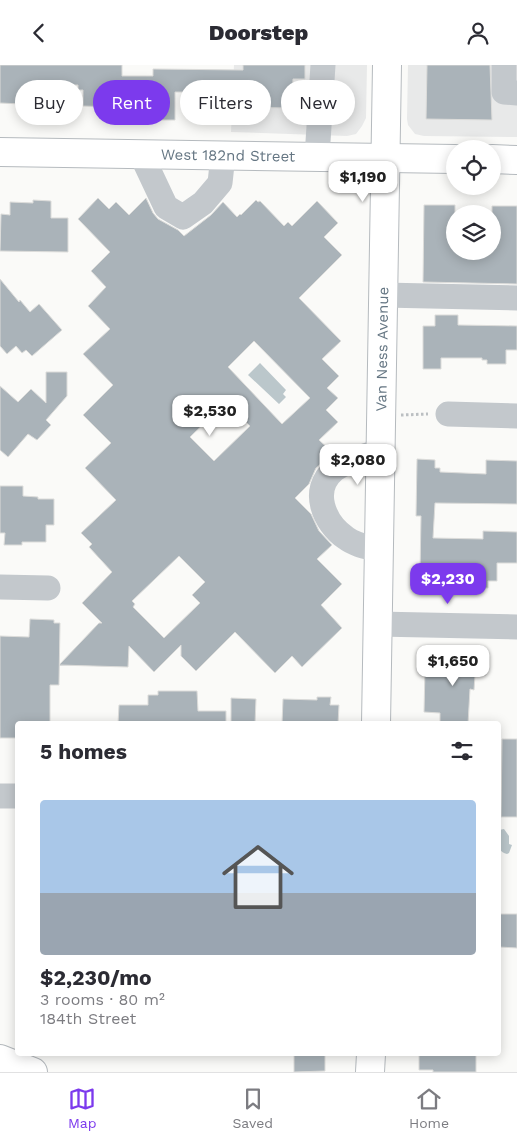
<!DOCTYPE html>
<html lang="en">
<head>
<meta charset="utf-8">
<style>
	body { margin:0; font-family:"Work Sans",sans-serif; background:#f7f7f7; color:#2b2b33; height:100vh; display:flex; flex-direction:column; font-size:19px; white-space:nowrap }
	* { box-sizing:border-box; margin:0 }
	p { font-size:16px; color:#7c7c81 }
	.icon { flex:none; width:28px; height:28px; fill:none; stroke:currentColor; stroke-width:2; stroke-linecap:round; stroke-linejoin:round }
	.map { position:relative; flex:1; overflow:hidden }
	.sheet { position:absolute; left:15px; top:656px; width:486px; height:335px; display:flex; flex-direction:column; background:#fff; border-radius:5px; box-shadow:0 2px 12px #0003 }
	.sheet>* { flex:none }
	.top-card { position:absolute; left:15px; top:15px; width:488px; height:45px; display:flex; gap:10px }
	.fabs { position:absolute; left:446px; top:75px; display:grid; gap:10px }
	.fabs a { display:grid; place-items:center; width:55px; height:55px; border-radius:50%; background:#fff; box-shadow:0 2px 12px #0003; font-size:25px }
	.price { position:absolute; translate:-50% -42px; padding:0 11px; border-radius:10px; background:#fff; color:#222; font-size:16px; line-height:32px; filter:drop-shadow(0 1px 2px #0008) }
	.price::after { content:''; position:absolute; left:50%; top:30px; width:15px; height:11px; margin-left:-8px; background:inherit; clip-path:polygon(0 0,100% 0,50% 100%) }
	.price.active { background:#7c3aed; color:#fff }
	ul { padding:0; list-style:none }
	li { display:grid; align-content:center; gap:10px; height:265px; padding:0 25px }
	li span { display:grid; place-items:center; height:155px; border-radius:5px; color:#555 }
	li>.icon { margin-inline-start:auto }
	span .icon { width:90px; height:90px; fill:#fffc; stroke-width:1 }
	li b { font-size:21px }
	h2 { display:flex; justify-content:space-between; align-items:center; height:60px; padding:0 25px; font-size:21px }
	.pill { padding:0 18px; border-radius:22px; background:#fff; box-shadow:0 2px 12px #0003; font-size:18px; line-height:45px }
	.pill.active { background:#7c3aed; color:#fff }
	header { display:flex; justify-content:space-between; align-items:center; height:65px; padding:0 25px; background:#fff; font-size:22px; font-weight:800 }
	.dock { display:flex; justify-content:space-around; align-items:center; height:70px; border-top:1px solid #e1e1e2; background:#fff; font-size:14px; color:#7c7c81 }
	.dock a { display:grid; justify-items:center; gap:2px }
	.dock .active { color:#7c3aed }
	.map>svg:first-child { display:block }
	.built { fill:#e8e9e9 }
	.water { fill:#bbc7cb }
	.building { fill:#aab3b9; stroke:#dcdcda; fill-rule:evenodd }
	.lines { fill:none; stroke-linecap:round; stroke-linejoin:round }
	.major-casing { stroke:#b5babe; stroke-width:30 }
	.highway-casing { stroke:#b4b9bd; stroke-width:30 }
	.path { stroke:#bbbfc2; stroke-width:3; stroke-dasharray:2.5 2.5; stroke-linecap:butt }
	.minor { stroke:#c3c8cc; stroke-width:25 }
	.major { stroke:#fff; stroke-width:28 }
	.highway { stroke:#fff; stroke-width:28 }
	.labels { text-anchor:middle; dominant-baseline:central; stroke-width:5; stroke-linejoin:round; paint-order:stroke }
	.street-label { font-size:15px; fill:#657683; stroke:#fff }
</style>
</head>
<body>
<header><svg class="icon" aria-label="back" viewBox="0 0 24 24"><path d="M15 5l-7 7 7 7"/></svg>Doorstep<svg class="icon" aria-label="person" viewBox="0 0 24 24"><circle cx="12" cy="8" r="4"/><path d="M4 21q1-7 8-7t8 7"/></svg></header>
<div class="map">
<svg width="517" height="1007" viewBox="0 0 517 1007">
	<rect width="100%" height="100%" fill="#fafaf8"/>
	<path class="built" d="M234 0H367L366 53 362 61 356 69 347 71 231 67Z
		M408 0H517V72L424 71 415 69 408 60 407 54Z"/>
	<path class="water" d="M260 298 286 325 283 329 286 332 279 339 248 310Z
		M504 764 509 771V779L512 780 509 788 507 789C496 787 499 775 499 765Z"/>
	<path class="building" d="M0 0H122V11H153V4L243 5V0H305V14H293L292 40 290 39V43L227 42V55H204L205 27H175V55H153V43L83 41V25H78V20H50V23L44 24V40L0 38Z
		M427 0H490L492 55 426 54Z
		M98 133 109 144 116 137 129 150 146 133 153 148 158 154 178 165 184 171 211 150 223 137 237 152 240 149 241 150 256 135 258 137 260 136 284 161 288 157 292 161 317 136 338 158 324 172 342 190 299 233 341 276 322 294 339 311 327 323 338 333 326 345 338 357 319 375 333 388 316 403 309 419 295 433 311 449 319 466 332 480 317 494 342 519 321 540 342 563 302 602 292 591 275 608 235 567 196 606 181 591V580L154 607 129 581 128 602 59 600 99 558H102L82 538 112 507 89 482 92 479 81 468 116 435 85 403 111 378 83 350 113 320 83 289 110 264 88 241 106 222 91 206 110 187 78 154ZM254 276 310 333 282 359 228 302ZM226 337 250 361 214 396 190 372ZM179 491 205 517 192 530 200 538 164 573 133 542 135 539 132 536Z
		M33 135 51 136V153H68V187L0 186 1 149 10 150V137L33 138Z
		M424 140H455V186H492V141H517V219L423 217Z
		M0 214 19 237 20 235 30 247 39 239 62 265 32 291 26 285 22 288 16 281 7 289 0 281Z
		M435 250H458V260L517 261V285H506V299H487V295H482V293H441V304H423V261H435Z
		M46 307H67V331L46 355 51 360 37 375 28 369 8 392 0 385V321L18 337 31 324 46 338Z
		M417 394 435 395V403H440V407L486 409V395L517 396V439L435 438 433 473 483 474V466L517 467V498H497V516H488V523H438V509H420L421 451H416Z
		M0 421H23V431L38 432V434H54V460H46V477H22V480H4L5 468H0Z
		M30 554 54 555V558H60L59 617V620H50V659H18V673H0V571L29 572Z
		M445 589H476V591L487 592 486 610H475L474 625 470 624 468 659H440V648L424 647 425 604H442V597H445Z
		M158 626H197L198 646H226V659H118L119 640H148V630H158Z
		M317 632H331L330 640H339L338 659H282L283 634 317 635Z
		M231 633 256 634 255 659H231Z
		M502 674H517V752H501Z
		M499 849H517V883L499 882Z
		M294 989H325V1006L294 1007Z
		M419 989H476V1007H433V1005H419Z"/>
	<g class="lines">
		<defs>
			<g id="major">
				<path id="s1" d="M0 87 455 94"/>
				<path d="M492 94 517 95"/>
				<path id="s2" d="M376 659 387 0"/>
				<path d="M370 1007 371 989"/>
			</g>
			<path id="highway" d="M0 994 33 1007"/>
		</defs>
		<use href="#major" class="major-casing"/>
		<use href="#highway" class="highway-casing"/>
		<path class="path" d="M401 350 428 349"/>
		<path class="minor" d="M504 0V27L517 28
			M141 89 166 142 183 152 203 138 220 118 223 90
			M317 92 323 0
			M383 230 517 233
			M448 349 517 351
			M379 485C368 482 355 480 346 473 324 458 310 425 334 405 346 395 366 391 380 386
			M0 522 48 523
			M377 559 517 562
			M0 731H18"/>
		<use href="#major" class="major"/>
		<use href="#highway" class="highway"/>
	</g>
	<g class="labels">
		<g class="street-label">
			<text stroke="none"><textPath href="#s1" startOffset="228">West 182nd Street</textPath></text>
			<text stroke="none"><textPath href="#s2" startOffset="375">Van Ness Avenue</textPath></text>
		</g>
	</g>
</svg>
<div class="fabs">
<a><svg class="icon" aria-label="locate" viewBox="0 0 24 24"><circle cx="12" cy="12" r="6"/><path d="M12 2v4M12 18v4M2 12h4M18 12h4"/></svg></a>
<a><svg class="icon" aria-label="layers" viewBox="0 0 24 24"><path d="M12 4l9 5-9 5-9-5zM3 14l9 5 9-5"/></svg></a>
</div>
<b class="price" style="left:363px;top:138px">$1,190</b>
<b class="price" style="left:210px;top:372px">$2,530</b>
<b class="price" style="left:358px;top:421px">$2,080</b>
<b class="price active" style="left:448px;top:540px">$2,230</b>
<b class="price" style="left:453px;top:622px">$1,650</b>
<div class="top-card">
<a class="pill">Buy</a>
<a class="pill active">Rent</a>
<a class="pill">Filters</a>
<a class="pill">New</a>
</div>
<section class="sheet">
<h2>5 homes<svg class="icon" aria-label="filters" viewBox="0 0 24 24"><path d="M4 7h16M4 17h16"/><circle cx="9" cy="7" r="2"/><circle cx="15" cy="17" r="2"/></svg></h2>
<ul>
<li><span style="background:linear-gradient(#a9c7e8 60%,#9aa5b1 0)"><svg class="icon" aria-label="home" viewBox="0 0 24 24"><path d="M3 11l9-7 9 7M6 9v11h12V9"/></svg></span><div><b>$2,230/mo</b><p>3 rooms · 80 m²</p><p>184th Street</p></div></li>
</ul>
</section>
</div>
<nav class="dock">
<a class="active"><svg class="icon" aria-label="map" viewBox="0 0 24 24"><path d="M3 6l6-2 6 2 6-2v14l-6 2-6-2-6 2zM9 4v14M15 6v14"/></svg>Map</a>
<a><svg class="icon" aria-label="saved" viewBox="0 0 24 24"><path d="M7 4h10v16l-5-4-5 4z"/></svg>Saved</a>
<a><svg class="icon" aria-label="home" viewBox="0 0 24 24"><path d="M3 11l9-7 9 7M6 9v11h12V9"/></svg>Home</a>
</nav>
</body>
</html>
